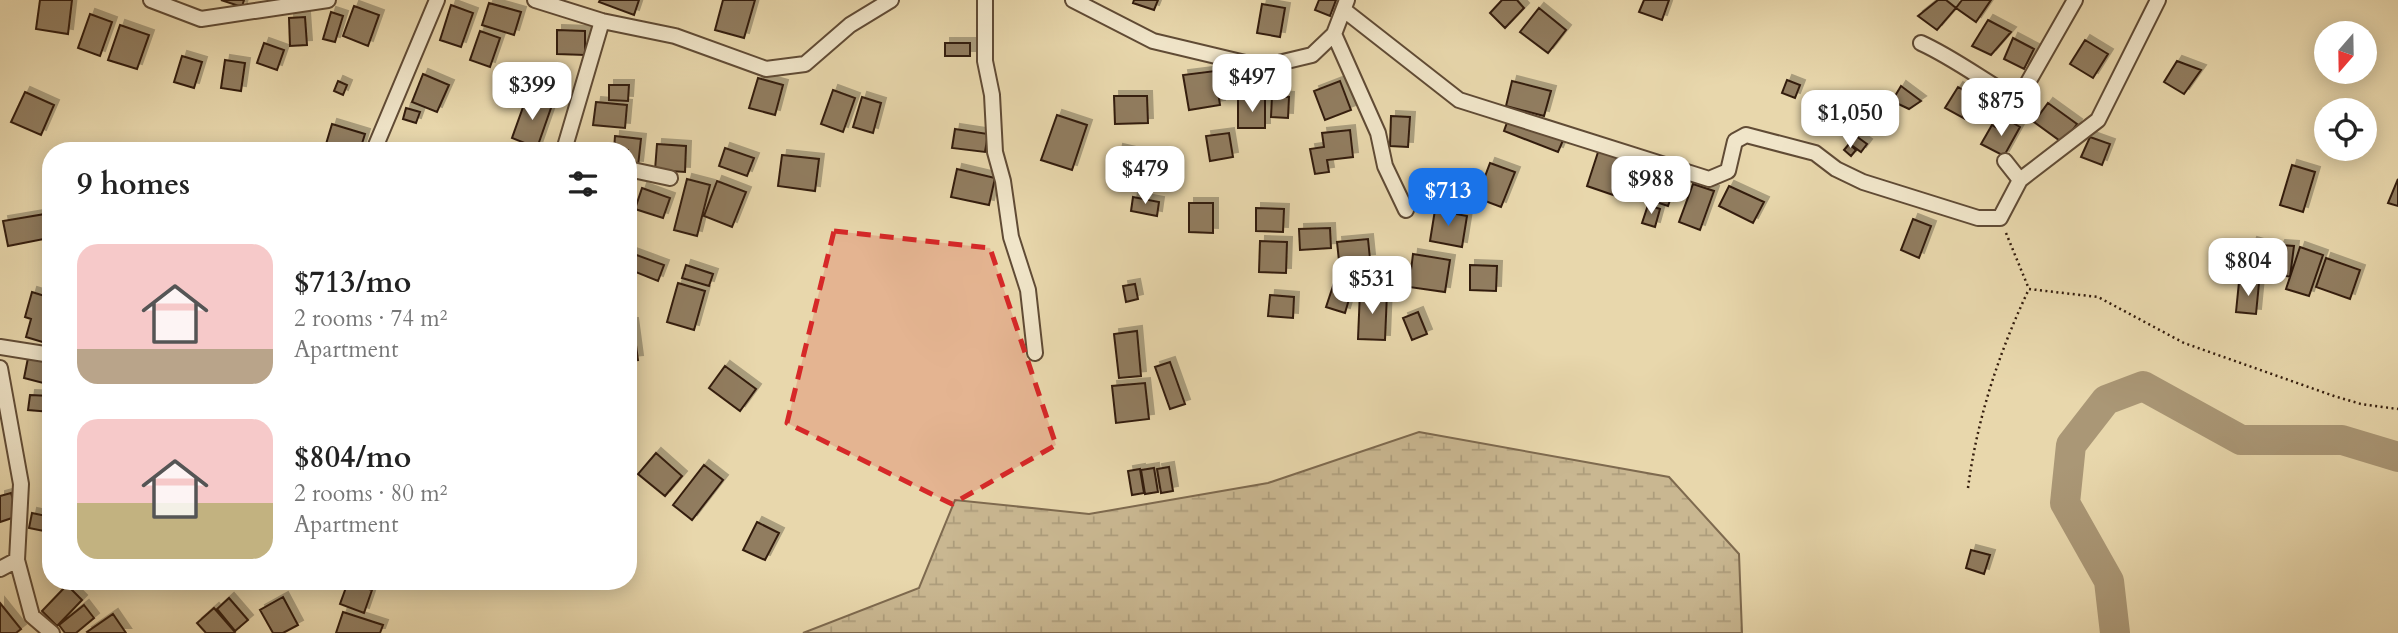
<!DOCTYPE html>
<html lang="en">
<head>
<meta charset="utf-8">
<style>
	body { margin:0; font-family:Cardo,serif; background:#f2f2f2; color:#222; height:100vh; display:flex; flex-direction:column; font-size:26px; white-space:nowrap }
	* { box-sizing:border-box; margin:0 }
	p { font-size:23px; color:#767676 }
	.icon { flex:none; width:38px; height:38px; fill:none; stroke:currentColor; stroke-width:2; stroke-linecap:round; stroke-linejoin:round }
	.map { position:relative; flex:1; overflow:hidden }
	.drawer { position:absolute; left:42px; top:142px; width:595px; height:448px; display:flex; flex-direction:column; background:#fff; border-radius:28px; box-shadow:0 4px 18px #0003 }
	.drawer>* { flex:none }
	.needle { width:46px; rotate:200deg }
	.fabs { position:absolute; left:2314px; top:21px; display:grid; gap:14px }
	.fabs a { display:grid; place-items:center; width:63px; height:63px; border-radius:50%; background:#fff; box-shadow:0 4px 18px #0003; font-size:35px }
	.price { position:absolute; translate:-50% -60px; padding:0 16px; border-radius:14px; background:#fff; color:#222; font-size:23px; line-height:46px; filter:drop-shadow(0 2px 4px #0008) }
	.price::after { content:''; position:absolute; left:50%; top:42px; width:21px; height:16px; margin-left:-10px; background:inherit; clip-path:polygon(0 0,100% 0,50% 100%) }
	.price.active { background:#1a73e8; color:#fff }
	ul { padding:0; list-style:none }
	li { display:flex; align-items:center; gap:21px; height:175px; padding:0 35px }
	li span { display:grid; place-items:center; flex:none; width:196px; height:140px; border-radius:21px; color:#555 }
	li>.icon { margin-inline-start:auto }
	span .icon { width:84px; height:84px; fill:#fffc; stroke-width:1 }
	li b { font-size:30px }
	h2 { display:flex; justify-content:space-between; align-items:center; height:84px; padding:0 35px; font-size:30px }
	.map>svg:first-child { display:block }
	.wetland { fill:url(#wetland-marsh); stroke:#7e6a4f; stroke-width:2 }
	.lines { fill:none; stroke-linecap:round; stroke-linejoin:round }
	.river { stroke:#aa9776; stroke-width:30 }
	.building { fill:#917d60; stroke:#331c0d; stroke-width:2; filter:url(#shadow) }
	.minor-casing { stroke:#604b35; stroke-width:18 }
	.path { stroke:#331c0d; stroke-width:2.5; stroke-dasharray:2 3.5; stroke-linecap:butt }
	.minor { stroke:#f0e5c9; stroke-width:14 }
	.marked { fill:#d62828; fill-opacity:0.2; stroke:#d62828; stroke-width:5; stroke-dasharray:14 9; stroke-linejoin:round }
</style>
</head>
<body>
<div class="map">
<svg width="2398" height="633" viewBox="0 0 2398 633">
	<defs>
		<pattern id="wetland-marsh" width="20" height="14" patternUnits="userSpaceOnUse" patternTransform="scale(1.75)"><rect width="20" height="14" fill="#c9b791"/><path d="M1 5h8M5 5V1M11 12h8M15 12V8" fill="none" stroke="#ad9d7c"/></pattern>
		<filter id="shadow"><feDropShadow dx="5" dy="-5" stdDeviation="0" flood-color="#0004"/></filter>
	</defs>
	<rect width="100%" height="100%" fill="#e8d7ac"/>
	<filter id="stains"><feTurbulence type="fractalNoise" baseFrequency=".00286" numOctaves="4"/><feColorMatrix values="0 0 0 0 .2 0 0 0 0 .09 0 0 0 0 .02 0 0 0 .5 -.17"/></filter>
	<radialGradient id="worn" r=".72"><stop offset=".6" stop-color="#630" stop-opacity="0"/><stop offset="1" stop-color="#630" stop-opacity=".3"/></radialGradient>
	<path class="wetland" d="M1419 432 1669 477 1739 554 1742 633H803L919 588 955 500 1089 514 1268 483Z"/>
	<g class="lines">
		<path class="river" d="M2115 633 2109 581 2065 503 2071 445 2106 400 2143 386 2241 440H2342L2398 457"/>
	</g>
	<path class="building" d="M40 0H72L68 34 36 29Z
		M221 0H244L242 7Z
		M600 0H639L634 15 599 2Z
		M723 0H755L744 38 715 30Z
		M1134 0H1158L1154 10 1133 3Z
		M1319 0H1336L1330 16 1315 10Z
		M1502 0H1517L1524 8 1505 28 1490 13Z
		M1644 0H1669L1662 20 1639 12Z
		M1938 0H1946L1956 8 1937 30 1918 16Z
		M1962 0H1991L1976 22 1956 8Z
		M489 3 521 12 514 35 482 25Z
		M1262 4 1285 8 1280 37 1257 33Z
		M451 5 473 13 461 47 440 40Z
		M354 6 379 15 368 46 343 36Z
		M1539 8 1566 30 1548 53 1520 32Z
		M331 12 343 16 335 42 323 39Z
		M90 14 112 22 100 56 78 48Z
		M305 17 307 45 290 46 289 18Z
		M1988 20 2011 32 1991 55 1972 46Z
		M120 25 149 35 137 69 108 60Z
		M557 30 585 31V55L557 54Z
		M480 31 500 38 490 67 470 60Z
		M2013 38 2034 49 2024 69 2004 59Z
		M2085 40 2108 54 2093 78 2070 64Z
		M264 43 284 50 277 70 257 63Z
		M945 43H970V56H945Z
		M182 56 202 62 194 88 174 82Z
		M225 60 245 63 241 91 221 88Z
		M2177 61 2201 70 2184 94 2164 82Z
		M1215 71 1220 105 1189 110 1183 75Z
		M423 74 449 85 437 112 412 102Z
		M758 78 783 85 775 115 749 108Z
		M1787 80 1800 85 1795 98 1782 93Z
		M338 81 347 85 343 95 334 91Z
		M1340 81 1351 110 1325 120 1314 91Z
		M1512 81 1551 91 1544 116 1506 106Z
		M609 85H629L628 101 609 100Z
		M1901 86 1921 101 1909 109 1892 101Z
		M1958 87 1977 98 1965 119 1945 108Z
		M833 90 855 98 843 132 821 124Z
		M25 92 54 105 41 135 11 122Z
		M527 96 552 105 537 148 512 138Z
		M1114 96H1147L1148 123 1115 124Z
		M1272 96 1289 97 1288 118 1271 117Z
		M862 97 881 103 873 133 853 127Z
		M1238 99H1265V128H1238Z
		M596 102 627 105 625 128 593 125Z
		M2048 103 2077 124 2063 143 2034 122Z
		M406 108 420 112 416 123 403 119Z
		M1057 115 1087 125 1072 170 1041 160Z
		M1391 116 1410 117 1408 147 1390 146Z
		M1509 117 1564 138 1558 152 1504 131Z
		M2008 120 2020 127 2004 156 1981 144 1992 125 2002 131Z
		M332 124 365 134 360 150H346L326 144Z
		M955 129 988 134 985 152 952 148Z
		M1350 130 1353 157 1327 160 1329 172 1315 174 1310 149 1324 147 1322 133Z
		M1229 133 1233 157 1210 161 1206 136Z
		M615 136 641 139 638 166 628 165V150H614Z
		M1856 136 1867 144 1861 152 1850 144Z
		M2090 137 2110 144 2102 165 2081 157Z
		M657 144 686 146 685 172 655 170Z
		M1849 144 1856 150 1851 156 1844 150Z
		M1600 146 1629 156 1616 196 1587 186Z
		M725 148 754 158 747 176 719 166Z
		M1118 149 1153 157 1150 172 1115 165Z
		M782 155 819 159 815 191 778 186Z
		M1490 163 1515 172 1501 207 1477 198Z
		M2292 165 2315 172 2303 212 2280 205Z
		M1641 167 1677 180 1668 206 1632 194Z
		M957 169 995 178 989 205 951 197Z
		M687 179 710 185 697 236 674 230Z
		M2398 179V206L2388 203Z
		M717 181 746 192 732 227 704 216Z
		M1693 184 1714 191 1700 230 1679 222Z
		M1729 186 1764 202 1753 223 1719 206Z
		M642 188 670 198 663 218 635 209Z
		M1133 197 1159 202 1157 216 1131 211Z
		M1189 203H1213V233L1189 232Z
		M1648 205 1660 209 1655 227 1642 223Z
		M1256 208 1284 209 1283 232 1256 231Z
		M1435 210 1467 216 1462 247 1430 241Z
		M45 214 49 238 8 246 3 221Z
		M1913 219 1931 226 1919 258 1901 250Z
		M1330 228 1331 248 1300 250 1299 229Z
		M1368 239 1370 259 1339 261 1337 242Z
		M1260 241 1287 242 1286 273 1259 272Z
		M2252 242 2262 245 2256 272 2241 271Z
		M2280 245 2294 246 2290 277 2270 271Z
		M2300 247 2323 255 2309 296 2286 289Z
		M631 253 664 265 658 281 628 269Z
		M1413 254 1450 260 1445 292 1409 287Z
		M2326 258 2360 270 2350 299 2316 287Z
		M686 265 713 274 709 286 682 278Z
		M1470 265 1497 266 1496 291 1470 290Z
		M2239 282 2259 283 2256 314 2236 312Z
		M678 283 705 291 694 330 667 322Z
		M1334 283 1352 289 1345 313 1326 307Z
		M1135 284 1138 299 1126 302 1123 286Z
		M1360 291 1387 293 1385 340 1358 339Z
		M32 292 51 298 49 344 26 337 31 319 25 317Z
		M1270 295 1294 297 1293 318 1268 316Z
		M1418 312 1427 334 1412 340 1403 318Z
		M628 323H633L638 360 628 361Z
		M1137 331 1141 376 1119 378 1114 334Z
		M29 353 51 358V385L24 378Z
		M1170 362 1185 404 1170 409 1155 367Z
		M725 366 756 389 740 411 709 388Z
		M1145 383 1149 419 1116 423 1112 386Z
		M30 395 51 396V412L28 410Z
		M51 421V444L45 442Z
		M656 453 682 476 665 496 638 474Z
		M704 465 723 480 692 520 673 505Z
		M1169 467 1173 491 1161 493 1157 469Z
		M1154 468 1158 492 1145 494 1141 470Z
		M1140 469 1144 493 1132 495 1128 471Z
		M11 493 18 516 0 522V496Z
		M32 513 51 517 49 532 29 528Z
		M757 522 779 533 765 560 743 550Z
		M1971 550 1990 555 1984 574 1966 568Z
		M348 582 372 590 364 613 340 604Z
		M67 585 82 600 57 626 42 611Z
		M283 597 298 625 283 633H273L260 610Z
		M229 598 248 620 235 631 217 609Z
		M0 603 21 629 16 633H0Z
		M84 605 94 618 76 633H65L59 625Z
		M214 608 235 632 234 633H206L197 623Z
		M343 612 383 625 380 633H336Z
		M113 614 126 633H88L87 632Z"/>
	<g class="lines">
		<defs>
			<path id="minor" d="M151 0 201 19 328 0
				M535 0 602 21 675 36 766 69 805 64 850 25 891 0
				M985 0V61L992 95 995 152 1003 181 1011 237 1028 290 1035 353
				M1073 0 1153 41 1262 67 1312 55 1334 34 1347 0
				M1344 10 1459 100 1709 179 1728 171 1735 141 1746 135 1815 153 1836 169 1863 182 1978 218H2000L2020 180 2005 161
				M1334 34 1378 133 1385 166 1406 210
				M1921 43C1956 59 1985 82 2018 100L2075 0
				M374 150 437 0
				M564 150 602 21
				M628 169 670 178
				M2020 180 2098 120 2158 0
				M0 347 51 355
				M0 368 21 484 17 560 32 616 52 633
				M0 569 17 560"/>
		</defs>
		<use href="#minor" class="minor-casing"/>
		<path class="path" d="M2006 233 2029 289
			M1968 488C1977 419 1999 352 2029 289L2098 297 2184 343 2334 396 2361 404 2398 409"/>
		<use href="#minor" class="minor"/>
	</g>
	<path class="marked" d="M834 231 990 248 1056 445 952 504 787 423Z"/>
	<rect width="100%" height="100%" filter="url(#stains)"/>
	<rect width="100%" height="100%" fill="url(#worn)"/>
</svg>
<div class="fabs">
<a><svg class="needle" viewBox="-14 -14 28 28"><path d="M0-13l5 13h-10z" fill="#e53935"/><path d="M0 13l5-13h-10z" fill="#767676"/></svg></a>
<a><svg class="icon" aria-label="locate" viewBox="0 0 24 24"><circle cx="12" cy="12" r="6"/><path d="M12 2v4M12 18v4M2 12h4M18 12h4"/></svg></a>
</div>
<b class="price" style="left:1252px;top:114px">$497</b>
<b class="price" style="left:532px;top:122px">$399</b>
<b class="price" style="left:2001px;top:138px">$875</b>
<b class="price" style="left:1850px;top:150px">$1,050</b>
<b class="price" style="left:1145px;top:206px">$479</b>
<b class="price" style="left:1651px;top:216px">$988</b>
<b class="price active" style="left:1448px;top:228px">$713</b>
<b class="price" style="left:2248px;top:298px">$804</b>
<b class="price" style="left:1372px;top:316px">$531</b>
<section class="drawer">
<h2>9 homes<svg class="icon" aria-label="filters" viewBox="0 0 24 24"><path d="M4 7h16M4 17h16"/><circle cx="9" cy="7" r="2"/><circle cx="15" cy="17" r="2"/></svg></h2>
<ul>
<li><span style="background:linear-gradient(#f6c9c9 75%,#b9a48a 0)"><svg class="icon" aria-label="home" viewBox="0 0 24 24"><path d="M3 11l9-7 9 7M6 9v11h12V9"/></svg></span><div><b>$713/mo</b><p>2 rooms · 74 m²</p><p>Apartment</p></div></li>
<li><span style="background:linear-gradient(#f6c9c9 60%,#c2b280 0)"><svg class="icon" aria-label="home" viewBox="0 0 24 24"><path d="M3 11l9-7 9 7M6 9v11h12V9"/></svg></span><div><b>$804/mo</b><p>2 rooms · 80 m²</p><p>Apartment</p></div></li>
</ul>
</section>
</div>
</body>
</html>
